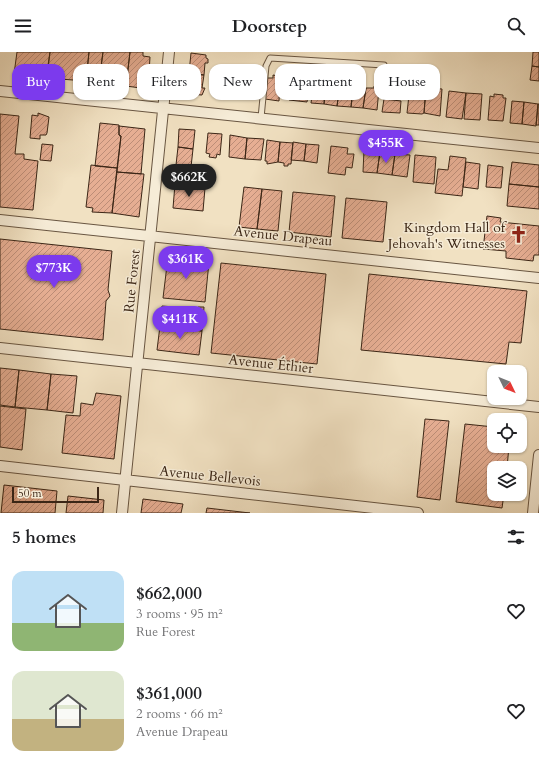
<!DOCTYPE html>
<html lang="en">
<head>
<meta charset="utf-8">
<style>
	body { margin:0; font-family:Cardo,serif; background:#f2f2f2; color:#202124; height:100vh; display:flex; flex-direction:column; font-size:15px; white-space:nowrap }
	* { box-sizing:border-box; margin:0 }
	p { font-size:13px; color:#757577 }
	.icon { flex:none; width:22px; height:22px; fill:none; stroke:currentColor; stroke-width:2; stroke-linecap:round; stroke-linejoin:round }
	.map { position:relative; height:461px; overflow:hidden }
	.sheet { display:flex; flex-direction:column; background:#fff; flex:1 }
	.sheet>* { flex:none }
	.hud { position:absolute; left:12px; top:12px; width:515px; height:36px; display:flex; gap:8px }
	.needle { width:26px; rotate:133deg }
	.fabs { position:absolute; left:487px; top:313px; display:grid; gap:8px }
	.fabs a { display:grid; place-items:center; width:40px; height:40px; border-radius:8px; background:#fff; box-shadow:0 1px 3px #0004; font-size:20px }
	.scale { position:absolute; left:12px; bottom:10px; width:87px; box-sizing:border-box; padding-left:4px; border:2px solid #3b2616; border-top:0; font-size:11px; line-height:14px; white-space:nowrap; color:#3b2616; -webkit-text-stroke:3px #f6ecd7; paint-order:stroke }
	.price { position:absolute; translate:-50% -34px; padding:0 9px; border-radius:14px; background:#7c3aed; color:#fff; font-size:13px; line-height:26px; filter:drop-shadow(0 1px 2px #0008) }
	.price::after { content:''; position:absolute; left:50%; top:24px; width:12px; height:9px; margin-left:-6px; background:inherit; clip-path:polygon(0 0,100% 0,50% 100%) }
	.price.selected { background:#222; color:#fff }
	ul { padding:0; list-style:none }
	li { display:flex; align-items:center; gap:12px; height:100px; padding:0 12px }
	li span { display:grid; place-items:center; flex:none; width:112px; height:80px; border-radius:12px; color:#555 }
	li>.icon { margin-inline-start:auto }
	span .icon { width:48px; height:48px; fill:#fffc; stroke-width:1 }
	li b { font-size:17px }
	h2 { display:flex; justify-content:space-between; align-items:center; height:48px; padding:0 12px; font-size:17px }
	.tag { padding:0 14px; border-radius:12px; background:#fff; box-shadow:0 1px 3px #0004; font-size:14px; line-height:36px }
	.tag.selected { background:#7c3aed; color:#fff }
	header { display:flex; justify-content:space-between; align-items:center; height:52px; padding:0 12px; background:#fff; font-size:18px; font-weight:600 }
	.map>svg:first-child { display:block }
	.building { fill:url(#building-hatch); stroke:#3b2616 }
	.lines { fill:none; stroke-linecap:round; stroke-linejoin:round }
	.service-casing { stroke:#685541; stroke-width:7 }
	.minor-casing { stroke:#685541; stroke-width:12 }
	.service { stroke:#f6ecd7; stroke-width:5 }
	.minor { stroke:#f6ecd7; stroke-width:10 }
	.labels { text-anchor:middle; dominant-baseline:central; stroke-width:3; stroke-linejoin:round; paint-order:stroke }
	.poi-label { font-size:14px; fill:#3b2616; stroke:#f6ecd7; text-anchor:end }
	.street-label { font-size:14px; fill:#3b2616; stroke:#f6ecd7 }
</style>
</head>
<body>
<header><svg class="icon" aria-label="menu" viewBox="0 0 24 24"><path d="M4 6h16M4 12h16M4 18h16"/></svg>Doorstep<svg class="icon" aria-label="search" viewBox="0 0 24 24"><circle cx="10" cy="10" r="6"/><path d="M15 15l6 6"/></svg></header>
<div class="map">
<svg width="539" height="461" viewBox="0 0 539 461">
	<defs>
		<pattern id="building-hatch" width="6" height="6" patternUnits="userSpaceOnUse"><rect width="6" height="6" fill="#e6ae93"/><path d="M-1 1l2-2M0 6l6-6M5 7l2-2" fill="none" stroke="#bc8d77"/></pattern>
	</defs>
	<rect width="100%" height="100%" fill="#f1e1c2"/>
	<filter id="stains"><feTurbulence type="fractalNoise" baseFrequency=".005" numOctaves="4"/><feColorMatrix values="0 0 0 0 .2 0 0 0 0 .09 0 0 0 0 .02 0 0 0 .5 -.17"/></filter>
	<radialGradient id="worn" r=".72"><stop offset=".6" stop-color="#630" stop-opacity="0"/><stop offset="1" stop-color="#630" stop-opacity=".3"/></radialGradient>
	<path class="building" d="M17 0H50L47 25 14 22Z
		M50 0H89L86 29 60 27 61 22 47 20Z
		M89 0H103L99 30 86 29Z
		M103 0H130L126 34 99 30Z
		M130 0H143V4L150 5 148 37 126 34Z
		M533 0H539V15L532 14Z
		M191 1 206 3V6L208 7V11H205L204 23 189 21Z
		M532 14 539 15V29L530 28Z
		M224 18 234 22 230 43 217 42 220 20 224 21Z
		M190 22 204 23 202 36H205L202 43 187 42Z
		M234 22 247 23 245 44 231 43Z
		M247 23 260 25 258 45 245 44Z
		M273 23 278 24V26L280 27 279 49 265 47 266 26H273Z
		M295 23 310 27 307 50 289 48 291 24Z
		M321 29H325L326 31 324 52 311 51 314 30 321 31Z
		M328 29 332 30V32L340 33 337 54 324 52 326 31Z
		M347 31 352 32 353 34 351 55 337 54 340 33 347 34Z
		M354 32 359 33 358 35 366 36 363 56 351 55Z
		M374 34 378 35 379 37 377 58 363 56 366 36H374Z
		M410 34 426 36 424 61 422 62 407 61Z
		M426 36 442 37 440 64 424 61Z
		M449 39 466 41 462 67 446 65Z
		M466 41 482 42 480 68 464 67Z
		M494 42 503 43V46H506L503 69 488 68 490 44 494 45Z
		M384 47 401 49 400 61 382 60Z
		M512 49 524 50 522 72 510 71Z
		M524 50 538 52 536 74 522 72Z
		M538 52H539V73H536Z
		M38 61 49 65 47 81 46 83H40V87L30 86 32 63 38 64Z
		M0 62 19 64 15 102H24V107L38 109 33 158 0 155Z
		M100 71 119 73V83L121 84 117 116 95 114Z
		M119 74 145 77 141 122 117 120 121 84 119 83Z
		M179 77 195 78 193 97 178 95Z
		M208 81 222 82 220 103 217 102 216 106 209 105 210 102 206 101Z
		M230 83 247 86 245 107 229 105Z
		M247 86 264 87 261 108 245 107Z
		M267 88 280 90 278 110 267 112V109H265Z
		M280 90 293 91 291 112H288V114H284V111L278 110Z
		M293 90 306 92 304 109 291 108Z
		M42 92 53 93 51 109 40 108Z
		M306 92 319 93 317 111 304 109Z
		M331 94 348 96 347 102H354L352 116 346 115 345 123 328 121Z
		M178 95 193 97 191 115 176 113Z
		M364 98 380 100 377 121 363 120Z
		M380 100 395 102 392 123 377 121Z
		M395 102 410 103 407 125 392 123Z
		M415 103 436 105 434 132 413 130Z
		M450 104 466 106 462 144 435 141 438 117 448 118Z
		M466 110 480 112 478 137 463 135Z
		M512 110 539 113V135L509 132Z
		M91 113 117 116 112 161 92 160 93 156 86 155Z
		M488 113 503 115 501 136 486 135Z
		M117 120 144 122 139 165 112 161Z
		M175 132 205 136 203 159 173 156Z
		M509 132 539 135V157L507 154Z
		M244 135 262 137 257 177 239 175Z
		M262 137 282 139 278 179 257 177Z
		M293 140 335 144 331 185 289 180Z
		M346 146 387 150 383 190 342 186Z
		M487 164 501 166 500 170 539 174V203H534L533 209 506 206V199L483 197Z
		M0 187 112 199 108 238 110 244 106 249 103 288 0 277Z
		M168 205 209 210 205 250 163 246Z
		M221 211 326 222 317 312 211 301Z
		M369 222 527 239 521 291 509 290 506 312 361 298Z
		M162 254 198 257V255H204L202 279 160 274Z
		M160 274 202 279 199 303 157 298Z
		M0 316 19 318 15 355 0 353Z
		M19 318 51 322 47 358 15 355Z
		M51 322 77 324 73 361 47 358Z
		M96 341 121 344 114 407 62 401 66 363 80 364 81 351 93 353Z
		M0 354 26 357 22 398 0 395Z
		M425 367 449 369 440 448 417 445Z
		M465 372 494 375V394H509L507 416H494V442H504L502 456 456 450Z
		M4 433 57 439 55 461H1Z
		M68 444 104 448 103 461H66Z
		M143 447 183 452 181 461H141Z
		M207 456 250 461H206Z"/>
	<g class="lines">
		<defs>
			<path id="service" d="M261 66 266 14 270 6 384 13"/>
			<path id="minor" d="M0 39 539 96
				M0 168 539 226
				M0 296 539 355
				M0 414 418 461
				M122 461 169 0
				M533 461 539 403"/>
		</defs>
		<use href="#service" class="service-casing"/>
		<use href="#minor" class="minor-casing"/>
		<use href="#service" class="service"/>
		<use href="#minor" class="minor"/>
	</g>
	<defs>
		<symbol id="church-bare" viewBox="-9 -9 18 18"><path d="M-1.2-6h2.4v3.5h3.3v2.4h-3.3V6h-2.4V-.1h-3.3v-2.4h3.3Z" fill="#8f2418" stroke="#f6ecd7" stroke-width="2.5" paint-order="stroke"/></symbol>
	</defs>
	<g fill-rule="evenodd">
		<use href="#church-bare" x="506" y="170" width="25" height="25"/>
	</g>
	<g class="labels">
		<g class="poi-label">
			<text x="505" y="175">Kingdom Hall of<tspan x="505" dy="16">Jehovah's Witnesses</tspan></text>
		</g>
		<g class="street-label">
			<text transform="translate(283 184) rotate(6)">Avenue Drapeau</text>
			<text transform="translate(132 229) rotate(-84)">Rue Forest</text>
			<text transform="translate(271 312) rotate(6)">Avenue Éthier</text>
			<text transform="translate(210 424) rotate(6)">Avenue Bellevois</text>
		</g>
	</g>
	<rect width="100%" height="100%" filter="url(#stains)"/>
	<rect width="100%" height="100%" fill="url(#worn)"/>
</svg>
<div class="fabs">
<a><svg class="needle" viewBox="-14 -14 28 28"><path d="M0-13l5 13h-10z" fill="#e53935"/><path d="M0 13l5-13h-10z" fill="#757577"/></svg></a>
<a><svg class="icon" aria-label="locate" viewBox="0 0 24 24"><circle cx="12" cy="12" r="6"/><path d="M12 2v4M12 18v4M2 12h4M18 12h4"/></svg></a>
<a><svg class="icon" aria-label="layers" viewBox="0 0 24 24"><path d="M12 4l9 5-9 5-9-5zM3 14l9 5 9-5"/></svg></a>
</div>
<div class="scale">50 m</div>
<b class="price" style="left:386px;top:112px">$455K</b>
<b class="price selected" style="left:189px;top:146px">$662K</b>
<b class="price" style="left:186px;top:228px">$361K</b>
<b class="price" style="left:54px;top:237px">$773K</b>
<b class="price" style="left:180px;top:288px">$411K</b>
<div class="hud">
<a class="tag selected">Buy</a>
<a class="tag">Rent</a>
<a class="tag">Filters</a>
<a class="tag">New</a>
<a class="tag">Apartment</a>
<a class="tag">House</a>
</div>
</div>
<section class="sheet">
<h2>5 homes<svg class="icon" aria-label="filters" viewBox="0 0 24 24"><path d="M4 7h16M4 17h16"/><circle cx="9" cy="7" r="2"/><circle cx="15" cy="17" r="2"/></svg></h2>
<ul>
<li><span style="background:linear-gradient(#bfe0f5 65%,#8fb573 0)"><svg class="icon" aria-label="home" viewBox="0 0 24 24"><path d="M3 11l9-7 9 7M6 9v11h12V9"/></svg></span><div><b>$662,000</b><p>3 rooms · 95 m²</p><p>Rue Forest</p></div><svg class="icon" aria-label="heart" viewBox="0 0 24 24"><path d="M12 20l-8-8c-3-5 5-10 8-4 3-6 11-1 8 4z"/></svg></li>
<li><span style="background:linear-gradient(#dfe7d0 60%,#c2b280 0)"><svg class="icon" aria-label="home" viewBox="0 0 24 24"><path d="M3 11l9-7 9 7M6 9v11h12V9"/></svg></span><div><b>$361,000</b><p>2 rooms · 66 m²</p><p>Avenue Drapeau</p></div><svg class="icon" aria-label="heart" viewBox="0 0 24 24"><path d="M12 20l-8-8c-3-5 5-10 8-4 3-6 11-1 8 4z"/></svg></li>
</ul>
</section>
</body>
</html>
